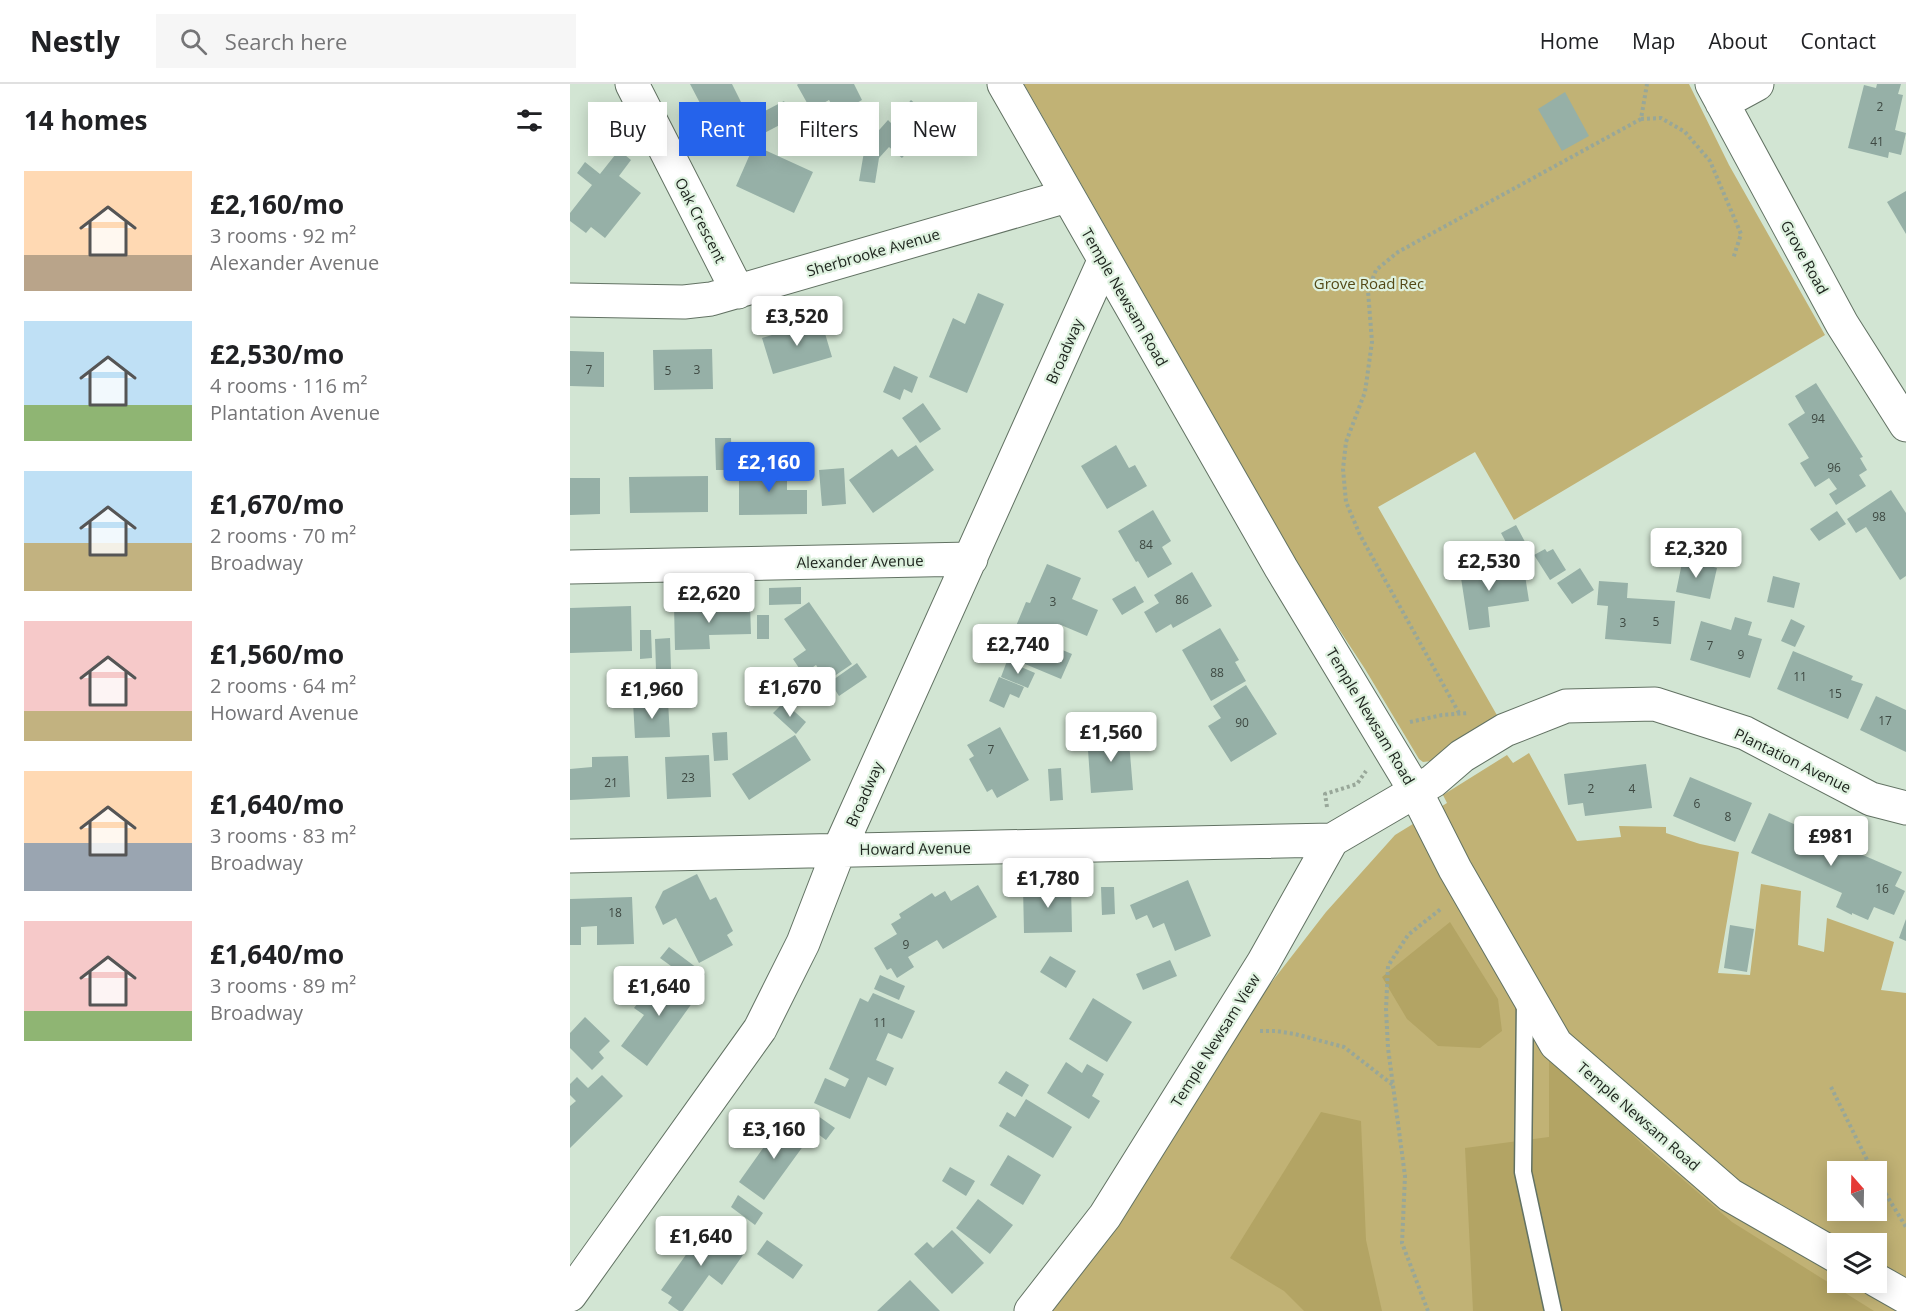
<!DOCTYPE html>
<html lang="en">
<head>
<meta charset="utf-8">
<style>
	body { margin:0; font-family:"Open Sans",sans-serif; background:#f6f6f6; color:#202124; height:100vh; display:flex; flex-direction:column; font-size:22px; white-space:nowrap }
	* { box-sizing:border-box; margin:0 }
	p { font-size:20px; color:#757577 }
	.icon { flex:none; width:33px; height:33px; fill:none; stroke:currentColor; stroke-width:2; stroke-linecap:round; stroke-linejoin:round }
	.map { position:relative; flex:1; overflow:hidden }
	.panel { display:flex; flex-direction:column; background:#fff; width:570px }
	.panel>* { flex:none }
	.top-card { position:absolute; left:18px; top:18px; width:570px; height:54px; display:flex; gap:12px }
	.needle { width:39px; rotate:340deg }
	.buttons { position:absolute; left:1257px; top:1077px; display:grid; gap:12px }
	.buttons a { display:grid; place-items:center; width:60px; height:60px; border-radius:0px; background:#fff; box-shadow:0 3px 15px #0003; font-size:30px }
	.price { position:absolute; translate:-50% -51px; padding:0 14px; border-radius:6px; background:#fff; color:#222; font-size:20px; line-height:39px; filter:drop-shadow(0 2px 3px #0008) }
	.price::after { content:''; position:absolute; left:50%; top:36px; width:18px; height:14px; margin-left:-9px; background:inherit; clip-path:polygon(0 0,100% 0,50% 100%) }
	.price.on { background:#2563eb; color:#fff }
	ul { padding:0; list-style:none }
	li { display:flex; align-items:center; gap:18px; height:150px; padding:0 24px }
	li span { display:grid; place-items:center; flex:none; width:168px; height:120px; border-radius:0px; color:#555 }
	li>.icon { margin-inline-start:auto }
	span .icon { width:72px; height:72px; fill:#fffc; stroke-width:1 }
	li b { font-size:26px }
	h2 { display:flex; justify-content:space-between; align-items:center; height:72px; padding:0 24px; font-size:26px }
	.chip { padding:0 21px; border-radius:0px; background:#fff; box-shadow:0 3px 15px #0003; font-size:21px; line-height:54px }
	.chip.on { background:#2563eb; color:#fff }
	header { display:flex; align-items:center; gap:36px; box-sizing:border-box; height:84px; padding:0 30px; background:#fff; border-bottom:2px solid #e0e0e0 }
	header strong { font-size:28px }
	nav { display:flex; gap:33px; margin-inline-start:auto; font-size:21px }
	.search { width:420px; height:54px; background:#f6f6f6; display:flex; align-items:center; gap:15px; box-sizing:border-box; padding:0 21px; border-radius:0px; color:#757577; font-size:22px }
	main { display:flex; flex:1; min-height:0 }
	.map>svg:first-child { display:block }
	.green { fill:#c1b275; fill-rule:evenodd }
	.forest { fill:#b3a464 }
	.building { fill:#96b0a7 }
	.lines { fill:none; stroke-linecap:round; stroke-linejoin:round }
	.service-casing { stroke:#627263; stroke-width:19 }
	.minor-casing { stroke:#627263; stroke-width:35 }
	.tertiary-casing { stroke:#627263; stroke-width:35 }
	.path { stroke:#98a799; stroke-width:4; stroke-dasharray:3 3; stroke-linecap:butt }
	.service { stroke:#fff; stroke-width:16 }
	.minor { stroke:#fff; stroke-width:33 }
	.tertiary { stroke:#fff; stroke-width:33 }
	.labels { text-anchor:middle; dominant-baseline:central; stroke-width:4.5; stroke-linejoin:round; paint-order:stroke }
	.number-label { font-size:12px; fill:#3e4942 }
	.street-label { font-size:15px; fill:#202720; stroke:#dff2e0 }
	.park-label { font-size:15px; fill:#544917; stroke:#dff2e0 }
</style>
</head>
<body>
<header>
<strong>Nestly</strong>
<div class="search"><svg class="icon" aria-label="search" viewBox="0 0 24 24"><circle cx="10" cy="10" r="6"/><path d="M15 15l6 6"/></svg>Search here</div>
<nav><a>Home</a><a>Map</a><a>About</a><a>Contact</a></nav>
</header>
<main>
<section class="panel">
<h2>14 homes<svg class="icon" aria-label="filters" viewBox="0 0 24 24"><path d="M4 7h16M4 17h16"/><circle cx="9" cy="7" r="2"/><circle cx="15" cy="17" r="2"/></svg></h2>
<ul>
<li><span style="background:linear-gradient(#ffd9b3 70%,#b9a48a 0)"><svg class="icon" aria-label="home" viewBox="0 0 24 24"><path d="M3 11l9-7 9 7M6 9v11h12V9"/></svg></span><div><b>£2,160/mo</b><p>3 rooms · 92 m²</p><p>Alexander Avenue</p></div></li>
<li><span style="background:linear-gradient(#bfe0f5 70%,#8fb573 0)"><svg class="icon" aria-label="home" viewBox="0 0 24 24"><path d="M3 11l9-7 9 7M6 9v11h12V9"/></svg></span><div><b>£2,530/mo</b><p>4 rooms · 116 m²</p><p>Plantation Avenue</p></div></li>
<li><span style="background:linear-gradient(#bfe0f5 60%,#c2b280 0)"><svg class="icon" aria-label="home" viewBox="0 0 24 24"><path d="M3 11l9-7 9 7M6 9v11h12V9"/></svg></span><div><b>£1,670/mo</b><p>2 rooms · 70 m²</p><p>Broadway</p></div></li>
<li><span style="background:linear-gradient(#f6c9c9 75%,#c2b280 0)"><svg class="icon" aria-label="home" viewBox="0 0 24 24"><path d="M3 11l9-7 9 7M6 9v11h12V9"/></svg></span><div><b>£1,560/mo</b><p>2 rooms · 64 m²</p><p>Howard Avenue</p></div></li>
<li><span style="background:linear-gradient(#ffd9b3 60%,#9aa5b1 0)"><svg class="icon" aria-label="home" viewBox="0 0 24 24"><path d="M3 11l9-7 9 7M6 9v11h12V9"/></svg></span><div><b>£1,640/mo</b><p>3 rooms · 83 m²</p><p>Broadway</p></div></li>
<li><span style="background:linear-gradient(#f6c9c9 75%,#8fb573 0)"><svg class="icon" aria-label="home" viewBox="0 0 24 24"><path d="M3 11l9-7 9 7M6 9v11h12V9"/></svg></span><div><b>£1,640/mo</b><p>3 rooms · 89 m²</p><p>Broadway</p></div></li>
</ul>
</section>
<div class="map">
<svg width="1336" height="1227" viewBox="0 0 1336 1227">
	<rect width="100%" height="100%" fill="#d2e5d3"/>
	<path class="green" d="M454 0H1119L1159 81 1255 251 944 436 905 368 808 423 928 633 862 677 853 678 849 675 795 585 740 501Z
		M959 669 1007 757 1051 753 1049 742 1096 743V749L1130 760 1169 768 1148 889 1180 891 1191 800 1231 807 1228 861 1254 868 1257 834 1324 858 1311 906 1336 909V1227H481L684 921 756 828 825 751 877 719 873 711 937 671 943 679ZM1268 1088H1306V1126H1268ZM1268 1160H1306V1198H1268Z"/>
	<path class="forest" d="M880 838 928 915 932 947 910 964 868 962 837 935 812 893Z
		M979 967 1072 1060 1162 1138 1304 1227H903L895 1064 979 1053Z
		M751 1028 791 1037 796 1156 812 1227H734L714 1207 660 1174Z"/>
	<path class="building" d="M120 0H162L179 34 152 48 147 39 142 42Z
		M228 0H284L292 16 267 30 259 16 241 26 227 1Z
		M1307 0H1331L1328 10 1333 11 1325 46 1336 49 1331 71 1319 68 1318 74 1278 64 1294 1 1306 4Z
		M995 8 1019 52 992 67 968 25Z
		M341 16 365 37 332 74 319 63 309 74 305 99 289 97 295 62 318 36 321 39Z
		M214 17 223 34 185 54 176 37Z
		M184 61 243 88 224 129 166 102Z
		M49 66 61 76 49 92 71 109 35 154 21 143 16 149 0 137V129L22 101 7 89 15 78 30 90Z
		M1336 107V150L1317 118Z
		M408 209 434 220 397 309 359 293 383 234 395 240Z
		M251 236 262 273 203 290 192 254Z
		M142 265 143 305 84 306 83 266Z
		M0 267 34 268V303L0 302Z
		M324 282 348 293 342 309 334 305 330 316 313 308Z
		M1246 299 1293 373 1290 374 1297 386 1289 391 1296 402 1266 421 1259 410 1267 405 1259 394 1245 403 1230 379 1239 374 1218 340 1235 329 1225 312Z
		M353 319 371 345 350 359 332 334Z
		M145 354H161L162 386H146Z
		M346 361 364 386 303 429 279 396 322 365 328 373Z
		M546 361 559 384 565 381 577 402 537 425 511 382Z
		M169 384H217V406H237V430L169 431Z
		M274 384 276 420 252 422 249 386Z
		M138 392V428L60 429 59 393Z
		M0 394H30V430L0 431Z
		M1321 406 1336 429V492L1330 496 1296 443 1286 449 1277 435Z
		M583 426 601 457 592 463 602 480 578 494 568 477 566 478 548 447Z
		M1267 427 1276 440 1249 457 1240 445Z
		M946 441 961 469 946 477 931 449Z
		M975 465 977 468 983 465 996 486 980 496 964 471Z
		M1113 474 1147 484 1140 515 1106 508Z
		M902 479 903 492 954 485 959 517 918 523 920 543 899 546 891 494 881 496 879 482Z
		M477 480 511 494 502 515 528 526 517 552 491 541 483 562 502 570 491 595 438 573 445 556 441 554 456 518 460 519Z
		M1010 484 1024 506 1002 520 987 499Z
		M622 488 642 522 603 544 601 540 586 549 574 528 589 519 584 511Z
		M1203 492 1230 499 1224 524 1197 518Z
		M1029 497 1058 499 1057 514 1105 517 1101 560 1035 555 1038 522 1027 521Z
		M565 502 574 518 552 531 542 515Z
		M231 503V520L199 521V504Z
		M239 518 282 580 257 597 246 581 233 590 223 575 236 566 214 535Z
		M180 520 181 550 139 551 140 565 105 566 104 521Z
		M61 522 62 567 0 569V524Z
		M187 531H199V555H187Z
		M1165 533 1182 538 1178 551 1192 555 1180 594 1120 576 1131 537 1161 546Z
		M1221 535 1235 542 1225 563 1211 557Z
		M650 544 669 576 665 578 676 597 641 617 612 566Z
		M70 546H81L82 574 70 575Z
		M100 554 101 586H86L85 555Z
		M1223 567 1283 592 1281 596 1293 600 1278 635 1207 605Z
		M437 577 465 589 458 604 431 593Z
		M287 579 297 593 269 612 260 598Z
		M429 593 454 603 449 614 440 610 434 624 419 617Z
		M676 601 707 650 661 678 638 642 651 634 643 622Z
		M1306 612 1336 626V668L1290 646Z
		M98 617 100 653 65 654 63 618Z
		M214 618 236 638 226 650 203 629Z
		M430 643 459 696 427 714 422 705 417 708 399 675 404 672 397 661Z
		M558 645 563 706 521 709 518 666 531 665 530 646Z
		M157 648 158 676 144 677 142 649Z
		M225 651 241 676 179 716 162 690Z
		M139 671 141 713 97 715 95 673Z
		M58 672 60 713 0 716V685L22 683V673Z
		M1076 680 1082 724 1015 732 1013 719 998 721 994 690Z
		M491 684 493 716 480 717 478 685Z
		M1120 693 1182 719 1165 758 1103 732Z
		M1199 729 1260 756 1258 760 1267 765 1270 757 1281 762 1279 765 1332 788 1325 802 1335 807 1324 831 1304 823 1298 836 1282 829V831L1266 823 1272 809 1181 769Z
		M127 790 140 816 146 813 163 847 157 851 163 861 129 879 106 834 93 841 85 823 93 807Z
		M618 796 641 852 605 867 594 839 583 844 577 831 566 836 560 821Z
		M408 801 427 833 373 865 367 856 338 873 344 883 327 894 321 884 317 886 304 864 327 850 321 840 331 834 329 830 362 809 365 813 375 807 381 817Z
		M501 801 502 848 454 849 453 803Z
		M531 803H544L545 830 532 831Z
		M62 813 64 860 27 861V842L11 843V861H0V815Z
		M1336 835V857L1329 854Z
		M1160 841 1184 845 1177 888 1154 884Z
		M99 863 135 890 127 901 90 874Z
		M480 872 506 887 496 904 470 888Z
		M600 876 607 892 573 906 566 890Z
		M105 889 130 908 77 982 51 962 74 931 64 924 85 896 95 903Z
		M310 891 335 902 329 916 304 905Z
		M303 909 345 927 332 955 318 949 306 976 324 984 316 1002 298 993 280 1035 244 1019 255 994 275 1003 279 995 259 985 290 914 298 918Z
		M523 914 562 938 537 978 499 955Z
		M15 933 40 957 29 968 34 974 22 986 0 964V949Z
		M496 978 512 989 517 980 534 990 522 1012 530 1017 519 1035 477 1009Z
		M436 987 459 1001 452 1013 428 999Z
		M32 991 53 1012 0 1064V1022L6 1017 0 1011V1000L7 993 18 1004Z
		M456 1015 502 1043 483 1074 429 1042 437 1028 445 1033Z
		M241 1027 265 1044 256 1056 233 1039Z
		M213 1036 239 1054 194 1116 169 1098Z
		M438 1071 471 1091 453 1121 420 1101Z
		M380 1083 405 1097 396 1112 372 1097Z
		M168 1111 193 1129 185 1141 161 1123Z
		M408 1115 443 1141 420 1170 386 1144Z
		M137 1141 162 1159 160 1162 173 1171 152 1201 139 1191 113 1227H109L98 1219 102 1213 91 1206Z
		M382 1146 414 1179 382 1210 344 1170 357 1158 363 1164Z
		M197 1156 233 1181 223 1195 187 1170Z
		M340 1196 370 1227H307Z"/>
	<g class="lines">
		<defs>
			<path id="service" d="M955 916 953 1088 983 1227"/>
			<path id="minor" d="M62 0 168 208
				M1142 0 1272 240 1336 341
				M1152 19 1187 0
				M0 216 114 218 141 215 497 112
				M0 483 401 475
				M0 772 762 756
				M0 1211 190 945 233 859 269 766 534 177
				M461 1227 535 1132 693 879 762 756 863 697 892 672 935 646 996 622 1085 620 1175 649 1301 715 1336 724"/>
			<path id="tertiary" d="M434 0 711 484 846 708 885 785 986 960 1160 1111 1268 1173
				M1306 1196 1336 1213"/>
		</defs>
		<use href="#service" class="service-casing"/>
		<use href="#minor" class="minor-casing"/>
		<use href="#tertiary" class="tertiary-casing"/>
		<path class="path" d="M1071 35 1091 34 1115 48 1140 77 1171 150 1163 175
			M889 629 790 451 776 418 773 385 776 358 795 308 802 258 798 207 806 186 828 168 1071 35 1077 0
			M840 638 872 631 898 629
			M757 723 755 710 787 700 796 687
			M690 947H706L725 950 774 963 823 1001
			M1261 1003 1303 1088
			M1306 1094 1336 1143
			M858 1227 832 1159 835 1092 818 964 816 925 818 882 838 851 872 824"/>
		<use href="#service" class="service"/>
		<use href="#minor" class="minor"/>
		<use href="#tertiary" class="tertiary"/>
	</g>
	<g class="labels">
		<g class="number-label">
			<text x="1310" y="22">2</text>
			<text x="1307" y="57">41</text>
			<text x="19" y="285">7</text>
			<text x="127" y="285">3</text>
			<text x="98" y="286">5</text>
			<text x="1248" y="334">94</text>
			<text x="1264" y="383">96</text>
			<text x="1309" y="432">98</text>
			<text x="576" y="460">84</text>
			<text x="612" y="515">86</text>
			<text x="483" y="517">3</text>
			<text x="1086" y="537">5</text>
			<text x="1053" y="538">3</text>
			<text x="1140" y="561">7</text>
			<text x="1171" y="570">9</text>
			<text x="647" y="588">88</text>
			<text x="1230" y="592">11</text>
			<text x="1265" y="609">15</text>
			<text x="1315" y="636">17</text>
			<text x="672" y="638">90</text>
			<text x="421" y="665">7</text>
			<text x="118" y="693">23</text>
			<text x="41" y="698">21</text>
			<text x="1021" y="704">2</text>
			<text x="1062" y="704">4</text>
			<text x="1127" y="719">6</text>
			<text x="1158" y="732">8</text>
			<text x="1312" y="804">16</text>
			<text x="45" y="828">18</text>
			<text x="336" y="860">9</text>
			<text x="310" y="938">11</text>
		</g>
		<g class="street-label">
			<text transform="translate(131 136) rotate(63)">Oak Crescent</text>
			<text transform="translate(303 168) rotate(-16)">Sherbrooke Avenue</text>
			<text transform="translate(1235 173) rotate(61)">Grove Road</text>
			<text transform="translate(555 213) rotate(60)">Temple Newsam Road</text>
			<text transform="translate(494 267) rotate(-66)">Broadway</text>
			<text transform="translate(290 477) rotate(-1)">Alexander Avenue</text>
			<text transform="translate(801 632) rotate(59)">Temple Newsam Road</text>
			<text transform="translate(1223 676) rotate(26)">Plantation Avenue</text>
			<text transform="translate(294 710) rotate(-66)">Broadway</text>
			<text transform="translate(345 764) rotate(-1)">Howard Avenue</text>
			<text transform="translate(645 956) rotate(-58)">Temple Newsam View</text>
			<text transform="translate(1069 1032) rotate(41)">Temple Newsam Road</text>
		</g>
		<g class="park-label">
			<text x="799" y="199">Grove Road Rec</text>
		</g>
	</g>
</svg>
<div class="buttons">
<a><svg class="needle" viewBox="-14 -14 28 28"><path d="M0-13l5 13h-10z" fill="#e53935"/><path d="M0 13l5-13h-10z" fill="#757577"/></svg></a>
<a><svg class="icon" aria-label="layers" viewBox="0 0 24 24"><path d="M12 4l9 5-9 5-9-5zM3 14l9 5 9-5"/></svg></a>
</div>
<b class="price" style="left:227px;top:263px">£3,520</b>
<b class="price on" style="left:199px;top:409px">£2,160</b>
<b class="price" style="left:1126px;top:495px">£2,320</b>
<b class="price" style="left:919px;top:508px">£2,530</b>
<b class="price" style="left:139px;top:540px">£2,620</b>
<b class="price" style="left:448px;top:591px">£2,740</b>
<b class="price" style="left:220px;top:634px">£1,670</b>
<b class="price" style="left:82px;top:636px">£1,960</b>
<b class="price" style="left:541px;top:679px">£1,560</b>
<b class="price" style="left:1261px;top:783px">£981</b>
<b class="price" style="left:478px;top:825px">£1,780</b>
<b class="price" style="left:89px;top:933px">£1,640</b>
<b class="price" style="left:204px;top:1076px">£3,160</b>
<b class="price" style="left:131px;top:1183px">£1,640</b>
<div class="top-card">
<a class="chip">Buy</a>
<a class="chip on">Rent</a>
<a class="chip">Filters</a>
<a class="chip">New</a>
</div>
</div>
</main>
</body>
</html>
